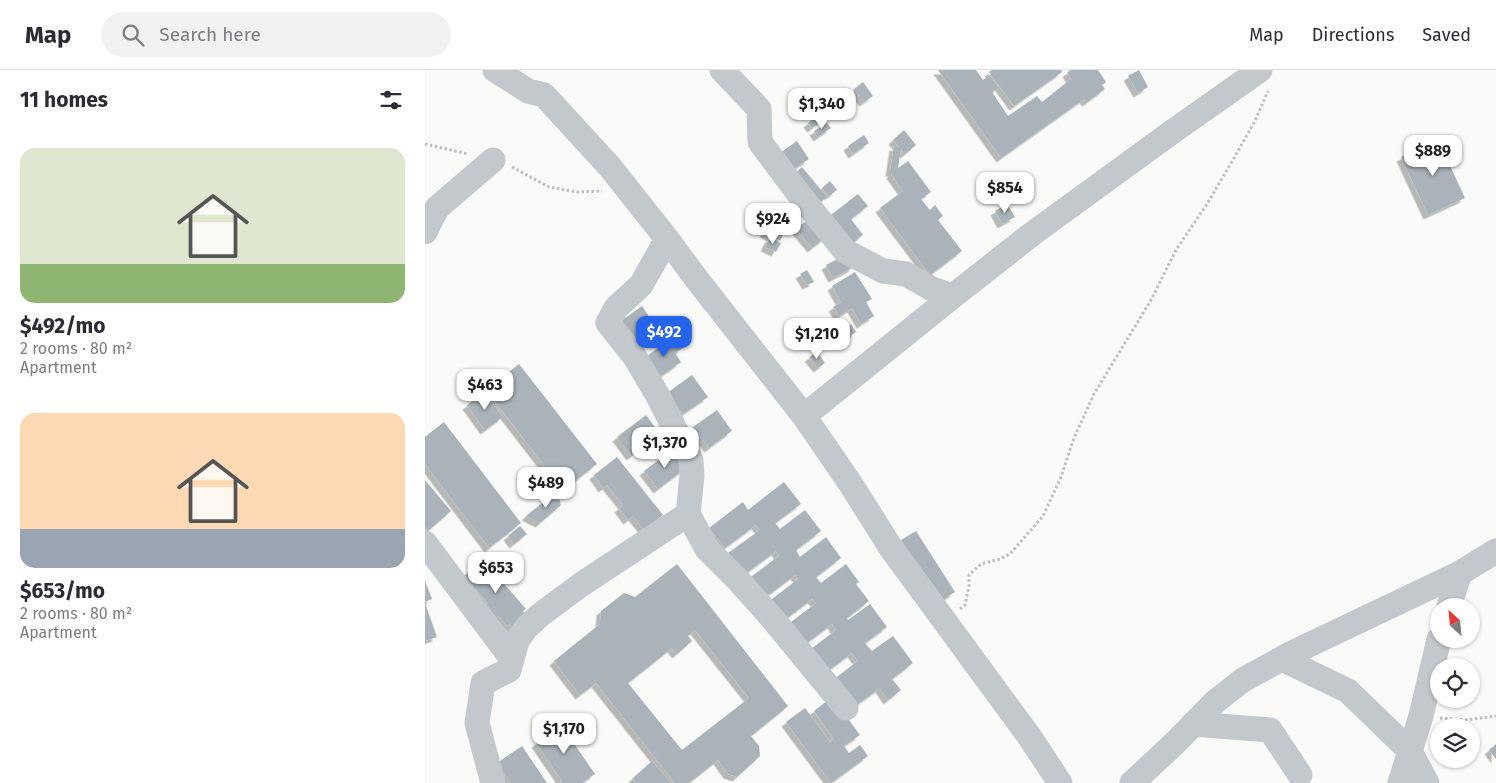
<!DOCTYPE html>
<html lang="en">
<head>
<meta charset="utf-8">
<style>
	body { margin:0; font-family:"Fira Sans",sans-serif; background:#f2f2f3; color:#2b2b33; height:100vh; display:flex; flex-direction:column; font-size:19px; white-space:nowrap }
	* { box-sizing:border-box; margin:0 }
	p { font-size:16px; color:#7c7c81 }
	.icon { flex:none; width:28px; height:28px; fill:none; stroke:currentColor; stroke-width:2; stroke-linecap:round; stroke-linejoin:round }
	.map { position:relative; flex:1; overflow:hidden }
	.side { display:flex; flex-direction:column; background:#fff; width:425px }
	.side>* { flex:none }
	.needle { width:32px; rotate:334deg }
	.buttons { position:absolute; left:1005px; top:528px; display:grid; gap:10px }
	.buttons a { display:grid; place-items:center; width:50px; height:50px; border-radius:50%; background:#fff; box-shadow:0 1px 4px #0004; font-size:25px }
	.price { position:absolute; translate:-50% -42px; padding:0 11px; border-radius:10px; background:#fff; color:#222; font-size:16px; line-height:32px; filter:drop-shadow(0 1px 2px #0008) }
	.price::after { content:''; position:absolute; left:50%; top:30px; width:15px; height:11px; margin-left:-8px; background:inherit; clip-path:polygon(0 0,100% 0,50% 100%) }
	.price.on { background:#2563eb; color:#fff }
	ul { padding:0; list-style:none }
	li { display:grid; align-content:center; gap:10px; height:265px; padding:0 20px }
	li span { display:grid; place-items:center; height:155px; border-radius:15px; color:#555 }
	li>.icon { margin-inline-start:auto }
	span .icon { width:90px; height:90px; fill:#fffc; stroke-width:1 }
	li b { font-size:21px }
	h2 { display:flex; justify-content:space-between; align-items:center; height:60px; padding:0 20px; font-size:21px }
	header { display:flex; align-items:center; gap:30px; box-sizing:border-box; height:70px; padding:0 25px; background:#fff; border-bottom:1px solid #e1e1e2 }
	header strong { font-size:24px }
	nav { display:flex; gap:28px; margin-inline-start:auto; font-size:18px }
	.search { width:350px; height:45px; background:#f2f2f3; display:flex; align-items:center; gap:12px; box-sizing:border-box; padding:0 18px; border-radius:28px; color:#7c7c81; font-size:19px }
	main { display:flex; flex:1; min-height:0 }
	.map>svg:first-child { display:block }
	.building { fill:#aab3b9; fill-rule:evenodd; filter:url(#shadow) }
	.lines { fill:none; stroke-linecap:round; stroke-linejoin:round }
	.path { stroke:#bbbfc2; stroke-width:3; stroke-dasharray:2.5 2.5; stroke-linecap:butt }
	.minor { stroke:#c3c8cc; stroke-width:25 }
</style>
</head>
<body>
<header>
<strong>Map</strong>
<div class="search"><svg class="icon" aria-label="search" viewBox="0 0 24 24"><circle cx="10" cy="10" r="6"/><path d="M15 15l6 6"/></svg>Search here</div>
<nav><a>Map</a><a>Directions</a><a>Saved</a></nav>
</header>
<main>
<section class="side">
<h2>11 homes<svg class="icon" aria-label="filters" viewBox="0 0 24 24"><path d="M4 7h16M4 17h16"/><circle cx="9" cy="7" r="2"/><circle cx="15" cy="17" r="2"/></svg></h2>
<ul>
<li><span style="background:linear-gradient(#dfe7d0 75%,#8fb573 0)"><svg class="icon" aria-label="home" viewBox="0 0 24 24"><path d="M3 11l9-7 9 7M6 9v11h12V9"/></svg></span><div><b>$492/mo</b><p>2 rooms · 80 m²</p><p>Apartment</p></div></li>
<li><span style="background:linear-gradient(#ffd9b3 75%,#9aa5b1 0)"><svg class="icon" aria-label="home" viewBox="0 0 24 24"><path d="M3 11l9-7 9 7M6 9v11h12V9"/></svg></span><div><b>$653/mo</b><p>2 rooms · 80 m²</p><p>Apartment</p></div></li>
</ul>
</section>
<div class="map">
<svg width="1071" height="713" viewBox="0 0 1071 713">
	<defs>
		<filter id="shadow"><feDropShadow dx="-4.5" dy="4.5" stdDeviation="0" flood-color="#0004"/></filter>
	</defs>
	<rect width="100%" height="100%" fill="#fafaf8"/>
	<path class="building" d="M513 0H551L558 10 564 5 574 18 567 22 583 46 612 26 617 32 646 9 642 3 645 0H673L681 12 677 15 680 19 662 32 659 29 576 88Z
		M567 0H636L637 2 589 36 564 2Z
		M714 0 723 17 713 23 703 6Z
		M438 12 448 26 439 32 429 19Z
		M395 44 399 49 387 58 383 53Z
		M402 53 406 58 393 67 389 61Z
		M479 60 491 75 480 84 476 79 473 98 483 91 506 122 496 129 505 140 510 135 518 146 513 150 537 181 505 205 455 138 478 121 466 104 468 102H465L469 76 474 77 468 70Z
		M439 65 444 73 428 84 423 76Z
		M1013 70 1040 128 1003 145 976 87Z
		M372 71 384 89 367 100 355 83Z
		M377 97 402 127 393 134 369 104Z
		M405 111 412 120 404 126 397 118Z
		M433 124 443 136 426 149 438 165 426 174 406 145Z
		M582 134 590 147 577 154 570 141Z
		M385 148 400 168 387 178 371 159Z
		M343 155 359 163 355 171 339 163Z
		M345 167 356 173 351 182 340 177Z
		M422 184 429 197 408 208 401 195Z
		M382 200 389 212 382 215 375 204Z
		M430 202 447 229 441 232 449 246 436 254 427 238 414 246 408 237 416 232 407 216Z
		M217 236 231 257 207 274 193 253Z
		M419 253 422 257 426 254 431 262 421 269 413 257Z
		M249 266 258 278 250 283 256 292 232 309 218 289Z
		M392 282 400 293 393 298 384 287Z
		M94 294 172 394 138 420 61 320Z
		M267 305 283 327 258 344 242 323Z
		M60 322 78 347 60 360 42 335Z
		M292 340 307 361 284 378 268 357Z
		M221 345 235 364 206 386 192 367Z
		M19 352 96 453 64 478 0 394V367Z
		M247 380 261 398 233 419 219 401Z
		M192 387 238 445 219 460 208 446 203 450 194 438 198 435 182 415 178 418 169 405Z
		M0 410 26 441 3 461 0 457Z
		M359 412 376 434 350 453 355 459 380 440 396 461 371 480 375 487 401 467 416 488 391 507 396 513 421 494 434 512 431 514 444 531 422 548 423 550 445 534 462 557 440 573 447 581 468 566 488 593 467 609 476 620 463 630 455 618 426 639 405 612 433 591 427 583 399 604 382 582 411 560 407 554 378 576 362 555 391 533 387 529 357 552 342 533 373 509 370 505 338 529 323 509 354 486 351 481 320 504 303 483 335 460 331 455 300 478 284 458 318 432 323 440Z
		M132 421 136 435 115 453 101 446Z
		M95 456 102 464 89 474 83 466Z
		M491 461 530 522 516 531 476 470Z
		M63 489 71 498 68 501 101 539 98 541 102 546 88 559 84 554 82 556 74 546 71 548 59 536 63 533 39 506 55 492 56 494Z
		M252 494 363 636 326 666 334 676 335 686 312 707 303 704 293 690 264 713H250L171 613 155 625 129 591 175 554 176 541 199 523 210 527ZM270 560 324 628 257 680 203 613 247 578 252 584 267 571 263 566Z
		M0 511 7 529 0 532Z
		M0 533 12 567 0 571Z
		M407 627 435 665 419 676 424 683 435 675 443 686 406 713 361 652 380 638 405 672 409 669 389 641Z
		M132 649 170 704 157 713H134L137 711 111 673 120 667 115 660Z
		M1071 674V689L1064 680Z
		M97 676 122 713H86L72 693Z
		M227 691 246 713H212L208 708Z"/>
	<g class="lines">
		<path class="path" d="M0 74 43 84
			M87 97 124 117 152 122 177 121
			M535 539 540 535 544 516V505L556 494 575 489 585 484 618 446 636 407 649 368 669 324 726 230 751 180 782 134 809 88 830 51 843 21
			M1015 648 1041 650 1071 646"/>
		<path class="minor" d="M70 0 103 21 119 25 185 97 242 169 270 207 379 346 427 416 466 478 604 666 635 713
			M297 0 334 39 335 72 373 123 420 181 458 201 481 204 507 219 528 226
			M0 162 12 138 68 90
			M242 169 216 215 191 238 183 253 210 287 233 326 251 361 261 376 266 390 267 406 263 444 282 479 313 510 347 548 421 638
			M379 346 528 226 607 164 747 62 835 0
			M0 473 87 589
			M1024 536 1035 503
			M857 589 923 621 985 681 1002 713
			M768 654 845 660 875 705
			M68 713 52 653 58 613 84 600 92 571 101 558 115 545 157 514 263 444
			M707 713 750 673 791 631 818 610 867 583 1035 503 1071 481
			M975 713 996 646 1014 569"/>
	</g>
</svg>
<div class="buttons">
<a><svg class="needle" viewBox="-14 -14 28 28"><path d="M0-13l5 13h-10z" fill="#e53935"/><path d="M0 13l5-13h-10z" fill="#7c7c81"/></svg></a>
<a><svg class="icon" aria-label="locate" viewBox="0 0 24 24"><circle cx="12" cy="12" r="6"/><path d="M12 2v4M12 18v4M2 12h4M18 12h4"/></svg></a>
<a><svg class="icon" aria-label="layers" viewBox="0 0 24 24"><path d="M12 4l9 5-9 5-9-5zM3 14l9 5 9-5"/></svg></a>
</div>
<b class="price" style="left:397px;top:60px">$1,340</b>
<b class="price" style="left:1008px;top:107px">$889</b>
<b class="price" style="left:580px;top:144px">$854</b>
<b class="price" style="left:348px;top:175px">$924</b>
<b class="price on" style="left:239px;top:288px">$492</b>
<b class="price" style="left:392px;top:290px">$1,210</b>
<b class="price" style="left:60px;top:341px">$463</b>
<b class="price" style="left:240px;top:399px">$1,370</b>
<b class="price" style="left:121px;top:439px">$489</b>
<b class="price" style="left:71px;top:524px">$653</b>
<b class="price" style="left:139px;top:685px">$1,170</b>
</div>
</main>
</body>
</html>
